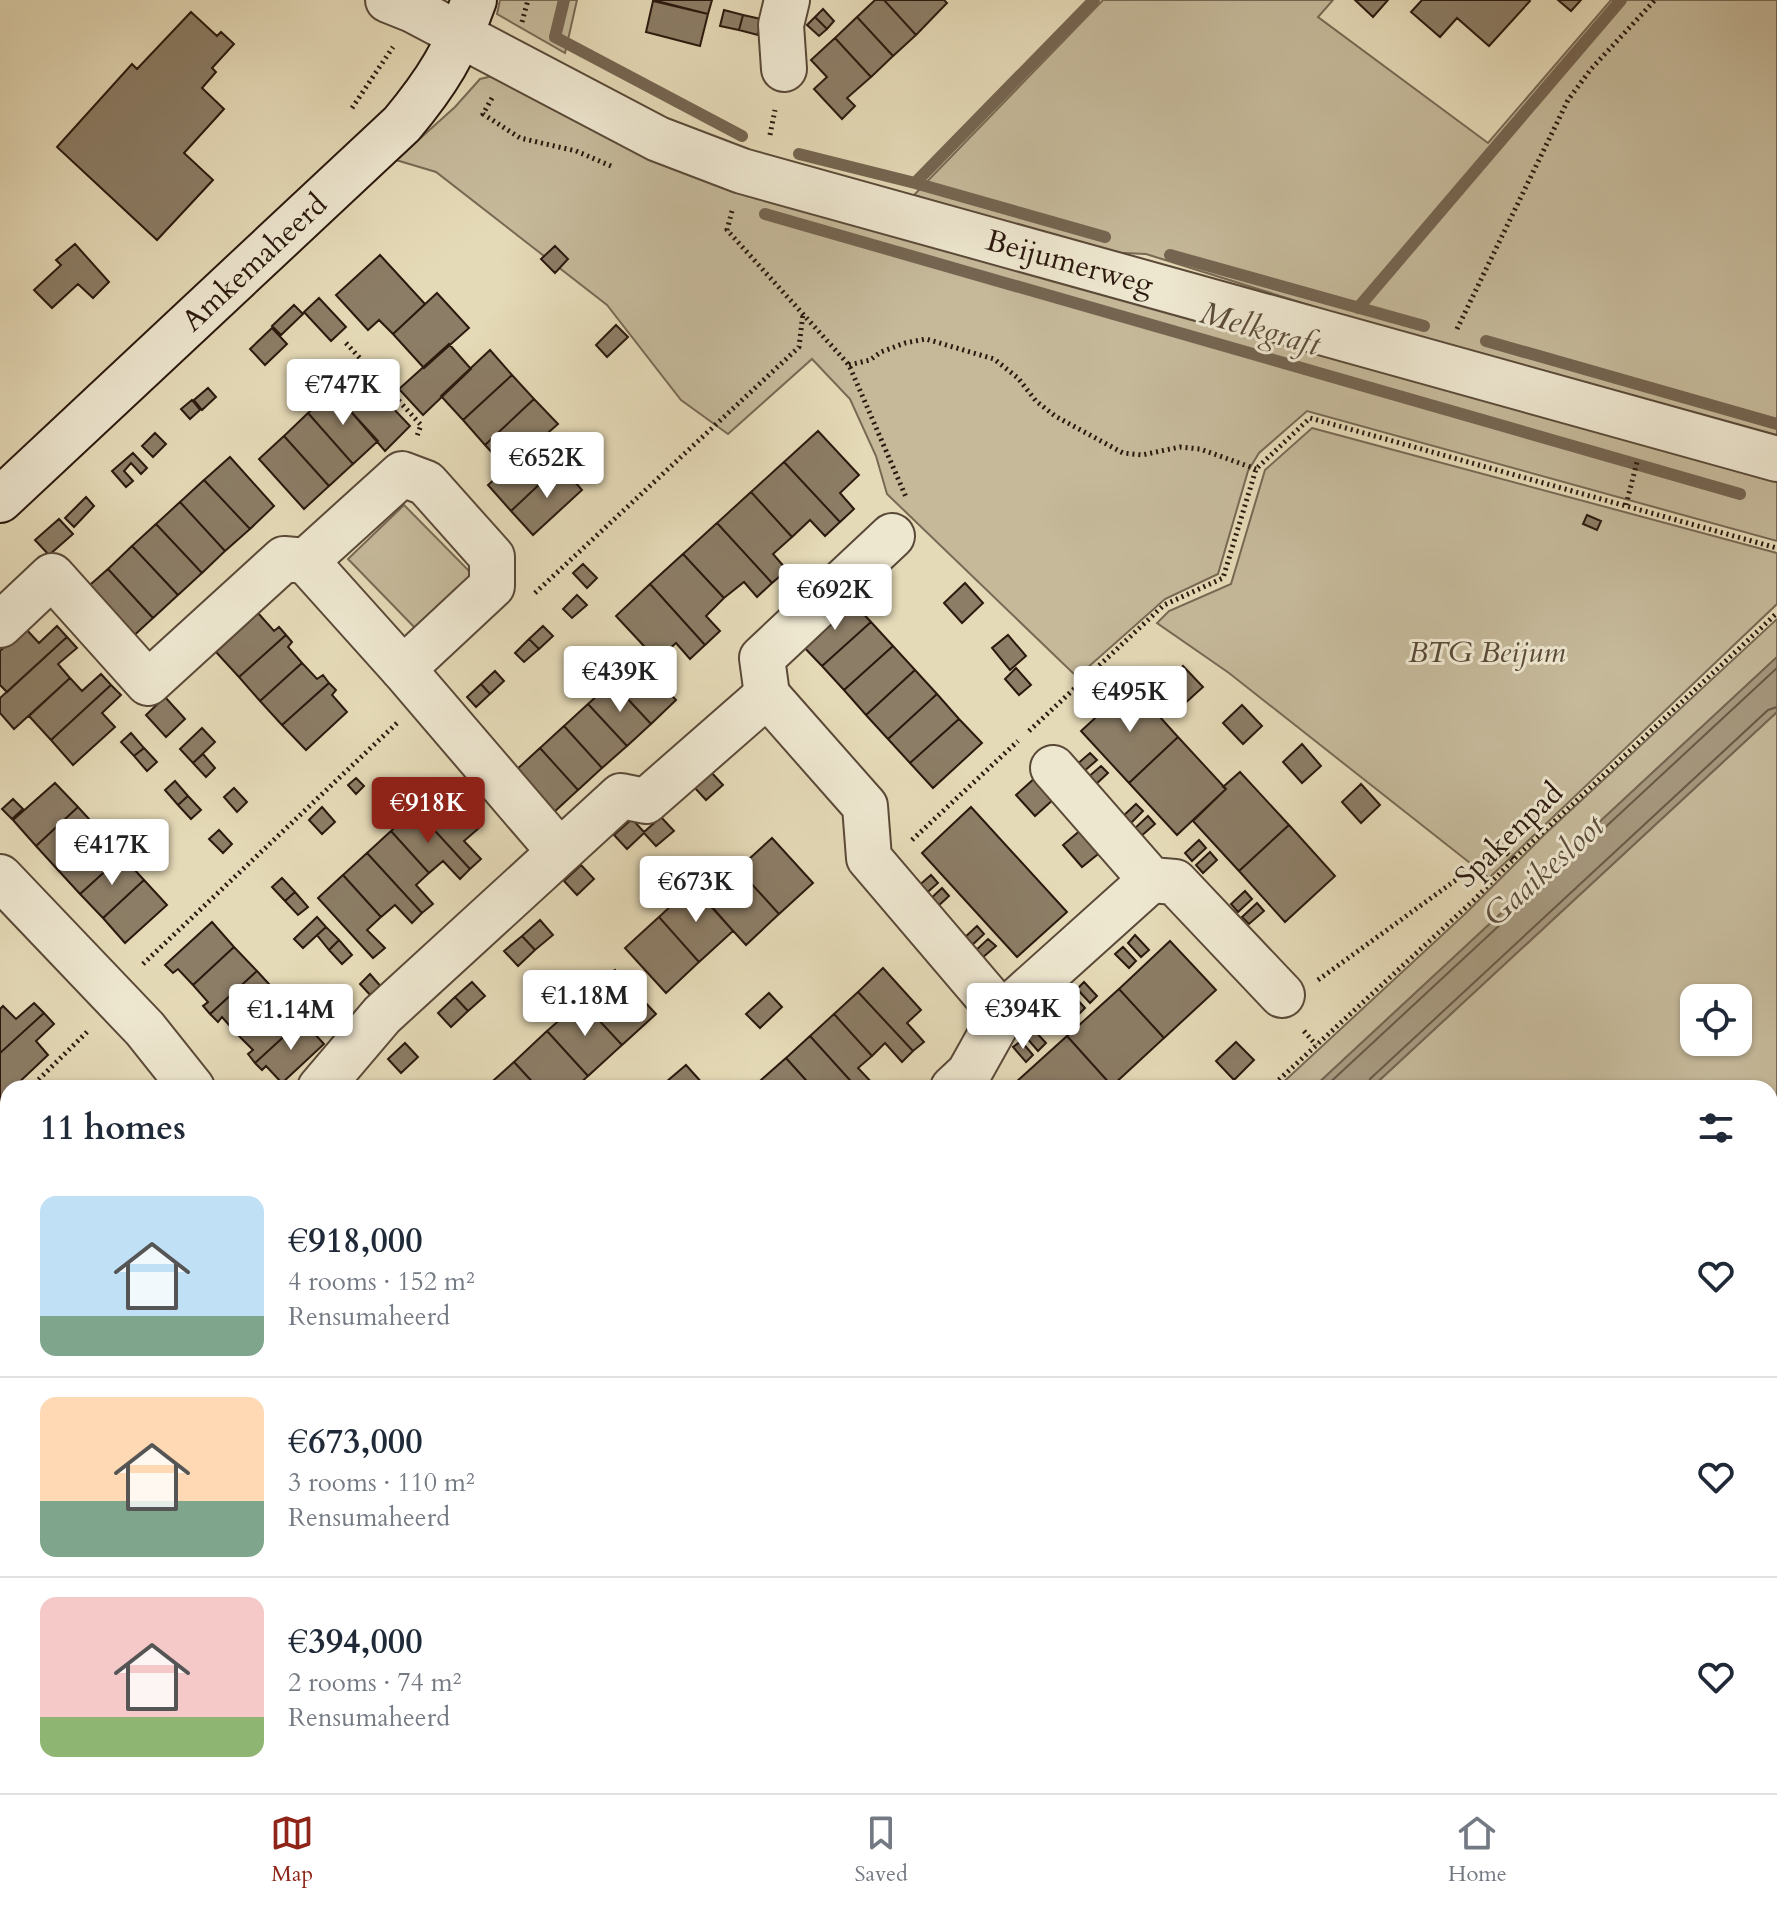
<!DOCTYPE html>
<html lang="en">
<head>
<meta charset="utf-8">
<style>
	body { margin:0; font-family:Cardo,serif; background:#f6f6f7; color:#1f2937; height:100vh; display:flex; flex-direction:column; font-size:30px; white-space:nowrap }
	* { box-sizing:border-box; margin:0 }
	p { font-size:26px; color:#747a83 }
	.icon { flex:none; width:44px; height:44px; fill:none; stroke:currentColor; stroke-width:2; stroke-linecap:round; stroke-linejoin:round }
	.map { position:relative; flex:1; overflow:hidden }
	.side { position:absolute; left:0px; top:1080px; width:1778px; height:714px; display:flex; flex-direction:column; background:#fff; border-radius:24px 24px 0 0; box-shadow:0 2px 6px #0004 }
	.side>* { flex:none }
	.controls { position:absolute; left:1680px; top:984px; display:grid; gap:16px }
	.controls a { display:grid; place-items:center; width:72px; height:72px; border-radius:16px; background:#fff; box-shadow:0 2px 6px #0004; font-size:40px }
	.price { position:absolute; translate:-50% -68px; padding:0 18px; border-radius:8px; background:#fff; color:#222; font-size:26px; line-height:52px; filter:drop-shadow(0 2px 4px #0008) }
	.price::after { content:''; position:absolute; left:50%; top:48px; width:24px; height:18px; margin-left:-12px; background:inherit; clip-path:polygon(0 0,100% 0,50% 100%) }
	.price.selected { background:#8f2418; color:#fff }
	ul { padding:0; list-style:none }
	li { display:flex; align-items:center; gap:24px; height:200px; padding:0 40px }
	li+li { border-top:2px solid #e0e1e3 }
	li span { display:grid; place-items:center; flex:none; width:224px; height:160px; border-radius:16px; color:#555 }
	li>.icon { margin-inline-start:auto }
	span .icon { width:96px; height:96px; fill:#fffc; stroke-width:1 }
	li b { font-size:34px }
	h2 { display:flex; justify-content:space-between; align-items:center; height:96px; padding:0 40px; font-size:34px }
	.tab-bar { display:flex; justify-content:space-around; align-items:center; height:112px; border-top:2px solid #e0e1e3; background:#fff; font-size:22px; color:#747a83 }
	.tab-bar a { display:grid; justify-items:center; gap:4px }
	.tab-bar .selected { color:#8f2418 }
	.map>svg:first-child { display:block }
	.green { fill:#c5b99a; stroke:#786954; stroke-width:2; fill-rule:evenodd }
	.water { fill:#a6987e; stroke:#756551; stroke-width:2 }
	.lines { fill:none; stroke-linecap:round; stroke-linejoin:round }
	.shore { stroke:#685846; stroke-width:2 }
	.stream { stroke:#756551; stroke-width:12 }
	.building { fill:#8c7d66; stroke:#2b190e; stroke-width:2 }
	.street-casing { stroke:#5a4938; stroke-width:48 }
	.secondary-casing { stroke:#2b190e; stroke-width:48 }
	.path { stroke:#2b190e; stroke-width:5; stroke-dasharray:2 4; stroke-linecap:butt }
	.street { stroke:#eee7d0; stroke-width:44 }
	.secondary { stroke:#eee7d0; stroke-width:44 }
	.labels { text-anchor:middle; dominant-baseline:central; stroke-width:6; stroke-linejoin:round; paint-order:stroke }
	.street-label { font-size:30px; fill:#2b190e; stroke:#eee7d0 }
	.park-label { font-size:30px; font-style:italic; fill:#594938; stroke:#eee7d0 }
	.water-label { font-size:32px; font-style:italic; fill:#5c4c3b; stroke:#eee7d0 }
</style>
</head>
<body>
<div class="map">
<svg width="1777" height="1793" viewBox="0 0 1777 1793">
	<rect width="100%" height="100%" fill="#e5dab7"/>
	<filter id="stains"><feTurbulence type="fractalNoise" baseFrequency=".0025" numOctaves="4"/><feColorMatrix values="0 0 0 0 .2 0 0 0 0 .09 0 0 0 0 .02 0 0 0 .5 -.17"/></filter>
	<radialGradient id="worn" r=".72"><stop offset=".6" stop-color="#630" stop-opacity="0"/><stop offset="1" stop-color="#630" stop-opacity=".3"/></radialGradient>
	<path class="green" d="M500 0H577L565 53 497 14Z
		M1103 0H1333L1318 17 1488 143 1611 0H1777V444L1453 350 1146 254 1102 252 914 195Z
		M497 75 1777 477V541L1307 411 1259 453 1248 471 1218 574 1165 599 1077 677 887 494 876 456 850 399 812 359 728 434 681 400 607 305 436 172 396 160 455 107 480 79Z
		M1312 428 1777 553V604L1489 878 1229 673 1157 623 1169 611 1231 584 1265 470Z
		M404 505 475 577 419 632 348 559Z
		M1777 619V657L1313 1088H1277L1467 912 1545 834Z
		M1777 712V1793H1047L1041 1786H1770V1088H1371ZM1694 998H1738V1042H1694Z
		M0 1592 8 1599V1729L0 1726Z
		M181 1786H390L384 1793H193Z
		M405 1786H561L553 1793H398Z
		M621 1786H688L680 1793H614Z"/>
	<path class="water" d="M1777 657V712L1371 1088H1313Z
		M561 1786H621L614 1793H553Z"/>
	<g class="lines">
		<path class="shore" d="M1324 1088 1777 668
			M1367 1088 1370 1079 1768 710 1777 707"/>
		<path class="stream" d="M564 0 555 37 742 136
			M799 154 915 183 1105 237
			M915 183 1094 0
			M765 214 1740 494
			M1170 255 1424 326
			M1358 308 1621 0
			M1486 341 1777 424"/>
	</g>
	<path class="building" d="M653 0H712L708 14Z
		M875 0H884L916 35 893 56 857 17Z
		M884 0H944L947 3 916 35Z
		M1355 0H1388L1373 17Z
		M1422 0H1529L1530 1 1489 46 1457 18 1440 37 1411 12Z
		M1558 0H1581L1571 11Z
		M653 1 708 14 700 46 646 32Z
		M823 9 834 21 827 29 815 17Z
		M724 10 743 15 739 30 720 26Z
		M191 12 217 36 221 32 234 44 212 68 216 72 202 88 224 109 184 153 213 180 157 240 57 147 132 64 137 69Z
		M743 15 761 19 758 35 739 30Z
		M815 17 827 29 819 36 807 25Z
		M857 17 893 56 871 77 835 38Z
		M835 38 871 77 847 98 855 106 842 119 814 89 827 77 811 60Z
		M75 244 109 282 93 298 78 284 52 308 34 290 61 265 56 260Z
		M555 246 568 259 555 273 541 259Z
		M380 255 425 304 393 334 379 320 368 330 336 295Z
		M437 293 469 328 424 368 393 334Z
		M319 298 346 327 331 341 304 312Z
		M294 305 303 314 281 335 272 326Z
		M616 325 628 337 607 357 596 345Z
		M272 328 287 344 265 365 250 349Z
		M449 344 471 369 423 415 399 389Z
		M490 350 512 375 463 420 441 396Z
		M351 364 410 426 385 451 326 383Z
		M512 375 534 399 485 445 463 420Z
		M208 388 216 397 202 410 194 400Z
		M332 391 378 441 353 464 308 413Z
		M534 399 558 424 507 469 485 445Z
		M192 400 200 410 190 419 181 409Z
		M308 413 353 464 329 486 284 436Z
		M818 431 859 475 840 493 854 509 840 522 784 462Z
		M155 433 166 444 153 457 142 446Z
		M284 436 329 486 304 509 259 459Z
		M538 441 560 465 511 511 488 485Z
		M133 453 147 468 141 474 131 463 124 471 133 481 126 487 112 471Z
		M230 457 274 506 250 529 204 480Z
		M784 462 840 522 825 536 810 520 792 537 751 492Z
		M560 465 582 490 533 535 511 511Z
		M204 480 250 529 225 551 180 502Z
		M751 492 792 537 773 554 787 570 772 583 717 523Z
		M86 497 94 506 74 527 65 518Z
		M180 502 225 551 202 573 156 524Z
		M1587 515 1601 521 1597 530 1583 524Z
		M59 519 73 534 49 555 35 540Z
		M717 523 772 583 757 597 744 582 724 598 683 554Z
		M156 524 202 573 178 595 132 546Z
		M132 546 178 595 153 618 108 569Z
		M683 554 724 598 706 616 720 631 705 645 650 584Z
		M583 564 597 578 587 588 573 573Z
		M108 569 153 618 129 640 83 591Z
		M965 583 983 603 962 623 944 603Z
		M650 584 705 645 690 659 676 643 657 660 616 616Z
		M577 595 587 605 572 618 563 609Z
		M848 597 871 622 822 666 799 642Z
		M258 613 274 631 279 627 286 635 239 677 216 652Z
		M871 622 893 646 844 690 822 666Z
		M57 626 67 637 7 692 0 685V651L25 628 39 643Z
		M543 626 553 636 539 649 529 639Z
		M286 635 292 642 288 647 302 663 260 701 239 677Z
		M1008 635 1026 656 1010 670 992 648Z
		M67 637 77 648 58 664 70 678 14 729 0 713V698Z
		M529 639 539 649 524 662 515 653Z
		M893 646 915 670 866 715 844 690Z
		M637 659 676 700 651 724 612 682Z
		M302 663 317 679 323 675 329 683 282 725 260 701Z
		M1183 666 1203 687 1183 705 1164 684Z
		M1016 668 1031 685 1019 695 1005 679Z
		M915 670 937 694 888 739 866 715Z
		M495 671 504 681 490 694 481 684Z
		M101 674 111 685 51 740 29 716 70 678 82 691Z
		M612 682 651 724 627 746 588 704Z
		M329 683 336 690 332 695 347 712 306 750 282 725Z
		M481 684 490 694 476 707 467 697Z
		M111 685 121 695 102 713 115 727 73 765 51 740Z
		M1131 685 1178 737 1129 783 1081 731Z
		M937 694 959 719 910 763 888 739Z
		M165 697 185 719 166 737 146 715Z
		M588 704 627 746 602 768 564 726Z
		M1242 705 1262 726 1243 744 1223 723Z
		M959 719 982 743 933 788 910 763Z
		M564 726 602 768 578 790 540 748Z
		M202 728 215 742 193 763 180 749Z
		M131 733 144 748 134 756 121 742Z
		M1178 737 1226 789 1177 835 1129 783Z
		M1302 744 1321 766 1302 783 1283 762Z
		M144 748 157 762 147 771 134 756Z
		M540 748 578 790 553 813 515 771Z
		M1090 753 1097 760 1082 773 1075 766Z
		M203 754 215 768 206 777 193 763Z
		M1101 766 1108 773 1094 786 1087 778Z
		M710 771 723 785 706 800 694 787Z
		M1240 772 1289 825 1239 871 1193 821 1226 789 1223 787Z
		M1036 777 1055 798 1035 816 1016 795Z
		M356 778 364 786 356 794 348 785Z
		M175 781 188 796 178 805 165 790Z
		M55 783 78 807 36 846 13 820Z
		M1361 784 1380 805 1361 823 1342 802Z
		M440 786 479 828 464 841 481 859 470 869 415 809Z
		M234 788 247 802 237 812 224 797Z
		M188 796 201 810 191 819 178 805Z
		M13 799 23 809 12 819 2 809Z
		M1136 804 1143 811 1129 825 1122 817Z
		M78 807 100 831 58 870 36 846Z
		M322 807 335 822 322 834 309 820Z
		M971 807 1067 912 1017 957 922 853Z
		M415 809 470 869 460 879 443 861 429 873 391 831Z
		M1148 816 1155 824 1140 837 1134 829Z
		M661 817 674 831 656 846 644 833 627 849 614 835 632 819 644 832Z
		M1289 825 1335 876 1285 922 1239 871Z
		M1082 829 1102 851 1082 867 1063 845Z
		M219 830 232 844 223 853 209 839Z
		M100 831 122 856 80 894 58 870Z
		M391 831 429 873 416 885 433 904 422 913 367 853Z
		M772 838 813 883 779 914 738 869Z
		M1199 840 1206 848 1192 861 1185 853Z
		M1210 852 1217 860 1203 873 1196 865Z
		M367 853 422 913 412 923 395 905 381 917 343 875Z
		M122 856 144 880 103 918 80 894Z
		M581 865 594 879 577 895 564 881Z
		M738 869 779 914 746 945 705 900Z
		M343 875 381 917 367 930 385 948 373 958 318 898Z
		M931 875 938 883 923 896 916 888Z
		M282 878 295 892 285 901 272 887Z
		M144 880 167 905 125 943 103 918Z
		M693 885 733 931 699 962 659 917Z
		M942 888 949 896 935 909 928 901Z
		M1245 891 1252 899 1238 912 1231 904Z
		M295 892 308 907 298 915 285 901Z
		M1257 903 1264 911 1249 924 1242 917Z
		M317 917 326 927 303 948 294 939Z
		M659 917 699 962 666 993 625 948Z
		M540 920 553 935 535 950 522 936Z
		M212 922 234 947 193 985 178 969 173 973 165 965Z
		M977 926 984 934 970 947 963 939Z
		M326 927 339 940 329 950 317 935Z
		M1135 935 1149 950 1141 957 1128 943Z
		M522 936 535 950 518 966 504 951Z
		M988 939 996 946 981 959 974 952Z
		M339 940 352 955 342 964 329 950Z
		M1170 941 1216 990 1164 1038 1119 989Z
		M234 947 257 971 210 1014 203 1006 208 1002 193 985Z
		M1123 947 1136 961 1129 968 1115 954Z
		M883 968 921 1010 907 1023 924 1042 913 1051 858 992Z
		M615 970 656 1014 622 1045 581 1001Z
		M257 971 279 995 237 1034 222 1017 218 1022 210 1014Z
		M370 974 383 989 373 998 360 984Z
		M472 982 485 996 468 1011 455 997Z
		M1084 982 1097 996 1090 1003 1077 989Z
		M1119 989 1164 1038 1112 1086 1067 1036Z
		M858 992 913 1051 902 1062 885 1043 872 1056 834 1014Z
		M769 993 782 1007 760 1028 746 1014Z
		M1072 994 1085 1008 1078 1015 1065 1000Z
		M279 995 302 1020 255 1063 248 1054 253 1050 237 1034Z
		M455 997 468 1011 451 1027 438 1013Z
		M581 1001 622 1045 588 1076 547 1031Z
		M34 1003 44 1013 0 1053V1009L3 1006 16 1019Z
		M44 1013 54 1024 36 1041 48 1055 13 1088H8V1092L0 1100V1053Z
		M834 1014 872 1056 858 1068 875 1086 873 1088H857L810 1036Z
		M302 1020 324 1044 282 1083 266 1066 262 1070 255 1063Z
		M1033 1029 1046 1043 1038 1051 1025 1036Z
		M547 1031 588 1076 575 1088H538L514 1062Z
		M810 1036 857 1088H813L786 1058Z
		M1067 1036 1112 1086 1109 1088H1019L1015 1083Z
		M1021 1041 1033 1055 1026 1062 1013 1047Z
		M1236 1042 1254 1060 1234 1080 1216 1061Z
		M405 1043 418 1057 401 1073 388 1059Z
		M786 1058 813 1088H769L761 1080Z
		M514 1062 538 1088H485Z
		M686 1065 703 1084 698 1088H659Z
		M8 1102V1148L0 1156V1109Z
		M8 1148V1170L0 1161V1156Z
		M103 1786H146L149 1790 145 1793H95Z"/>
	<g class="lines">
		<defs>
			<g id="street">
				<path id="s1" d="M388 0 413 10 658 139 742 171 1777 459"/>
				<path d="M784 69 781 25 787 0"/>
				<path d="M306 561 402 474 426 483 492 557V586L403 669"/>
				<path d="M0 625 52 576 148 683 284 559 306 561 403 669 559 851"/>
				<path d="M767 695 762 658 892 536"/>
				<path d="M1053 768 1151 880 1175 882 1282 995"/>
				<path d="M0 877 145 1029 192 1088"/>
				<path d="M320 1088 382 1015 621 796 646 801 767 695 865 806 869 858 1002 1014"/>
				<path d="M953 1088 969 1073 1002 1014 1151 880"/>
				<path d="M27 1793 30 1786"/>
			</g>
			<g id="secondary">
				<path id="s2" d="M0 500 402 124C437 82 456 51 474 0"/>
			</g>
		</defs>
		<use href="#street" class="street-casing"/>
		<use href="#secondary" class="secondary-casing"/>
		<path class="path" d="M522 22 528 0
			M492 98 483 114 520 138 576 151 611 166
			M352 108 393 47
			M770 135 775 110
			M732 211 727 230 849 365 906 497
			M1457 329 1568 100 1591 69 1655 0
			M346 343 421 425 417 436
			M849 365 870 360 881 352 905 343 926 339 994 359 1018 378 1036 401 1055 416 1123 453 1142 455 1180 447 1200 449 1256 469
			M1626 505 1637 462
			M535 593 799 347 803 313
			M1029 731 1164 605 1223 578 1256 469 1310 418 1777 548
			M912 840 1018 741
			M143 964 397 723
			M1318 980 1500 848 1514 859
			M1304 1031 1316 1045
			M30 1088 89 1030
			M1270 1088 1475 899 1514 859 1777 613
			M0 1305 8 1297
			M0 1682 8 1683
			M175 1786 185 1793
			M390 1793 398 1786"/>
		<use href="#street" class="street"/>
		<use href="#secondary" class="secondary"/>
	</g>
	<g class="labels">
		<g class="street-label">
			<text stroke="none"><textPath href="#s1" startOffset="734">Beijumerweg</textPath></text>
			<text stroke="none"><textPath href="#s2" startOffset="348">Amkemaheerd</textPath></text>
			<text transform="translate(1509 835) rotate(-44)">Spakenpad</text>
		</g>
		<g class="park-label">
			<text x="1487" y="652">BTG Beijum</text>
		</g>
		<g class="water-label">
			<text transform="translate(1260 329) rotate(16)">Melkgraft</text>
			<text transform="translate(1544 871) rotate(-42)">Gaaikesloot</text>
		</g>
	</g>
	<rect width="100%" height="100%" filter="url(#stains)"/>
	<rect width="100%" height="100%" fill="url(#worn)"/>
</svg>
<div class="controls">
<a><svg class="icon" aria-label="locate" viewBox="0 0 24 24"><circle cx="12" cy="12" r="6"/><path d="M12 2v4M12 18v4M2 12h4M18 12h4"/></svg></a>
</div>
<b class="price" style="left:343px;top:427px">€747K</b>
<b class="price" style="left:547px;top:500px">€652K</b>
<b class="price" style="left:835px;top:632px">€692K</b>
<b class="price" style="left:620px;top:714px">€439K</b>
<b class="price" style="left:1130px;top:734px">€495K</b>
<b class="price selected" style="left:428px;top:845px">€918K</b>
<b class="price" style="left:112px;top:887px">€417K</b>
<b class="price" style="left:696px;top:924px">€673K</b>
<b class="price" style="left:585px;top:1038px">€1.18M</b>
<b class="price" style="left:1023px;top:1051px">€394K</b>
<b class="price" style="left:291px;top:1052px">€1.14M</b>
<section class="side">
<h2>11 homes<svg class="icon" aria-label="filters" viewBox="0 0 24 24"><path d="M4 7h16M4 17h16"/><circle cx="9" cy="7" r="2"/><circle cx="15" cy="17" r="2"/></svg></h2>
<ul>
<li><span style="background:linear-gradient(#bfe0f5 75%,#7fa58c 0)"><svg class="icon" aria-label="home" viewBox="0 0 24 24"><path d="M3 11l9-7 9 7M6 9v11h12V9"/></svg></span><div><b>€918,000</b><p>4 rooms · 152 m²</p><p>Rensumaheerd</p></div><svg class="icon" aria-label="heart" viewBox="0 0 24 24"><path d="M12 20l-8-8c-3-5 5-10 8-4 3-6 11-1 8 4z"/></svg></li>
<li><span style="background:linear-gradient(#ffd9b3 65%,#7fa58c 0)"><svg class="icon" aria-label="home" viewBox="0 0 24 24"><path d="M3 11l9-7 9 7M6 9v11h12V9"/></svg></span><div><b>€673,000</b><p>3 rooms · 110 m²</p><p>Rensumaheerd</p></div><svg class="icon" aria-label="heart" viewBox="0 0 24 24"><path d="M12 20l-8-8c-3-5 5-10 8-4 3-6 11-1 8 4z"/></svg></li>
<li><span style="background:linear-gradient(#f6c9c9 75%,#8fb573 0)"><svg class="icon" aria-label="home" viewBox="0 0 24 24"><path d="M3 11l9-7 9 7M6 9v11h12V9"/></svg></span><div><b>€394,000</b><p>2 rooms · 74 m²</p><p>Rensumaheerd</p></div><svg class="icon" aria-label="heart" viewBox="0 0 24 24"><path d="M12 20l-8-8c-3-5 5-10 8-4 3-6 11-1 8 4z"/></svg></li>
</ul>
</section>
</div>
<nav class="tab-bar">
<a class="selected"><svg class="icon" aria-label="map" viewBox="0 0 24 24"><path d="M3 6l6-2 6 2 6-2v14l-6 2-6-2-6 2zM9 4v14M15 6v14"/></svg>Map</a>
<a><svg class="icon" aria-label="saved" viewBox="0 0 24 24"><path d="M7 4h10v16l-5-4-5 4z"/></svg>Saved</a>
<a><svg class="icon" aria-label="home" viewBox="0 0 24 24"><path d="M3 11l9-7 9 7M6 9v11h12V9"/></svg>Home</a>
</nav>
</body>
</html>
